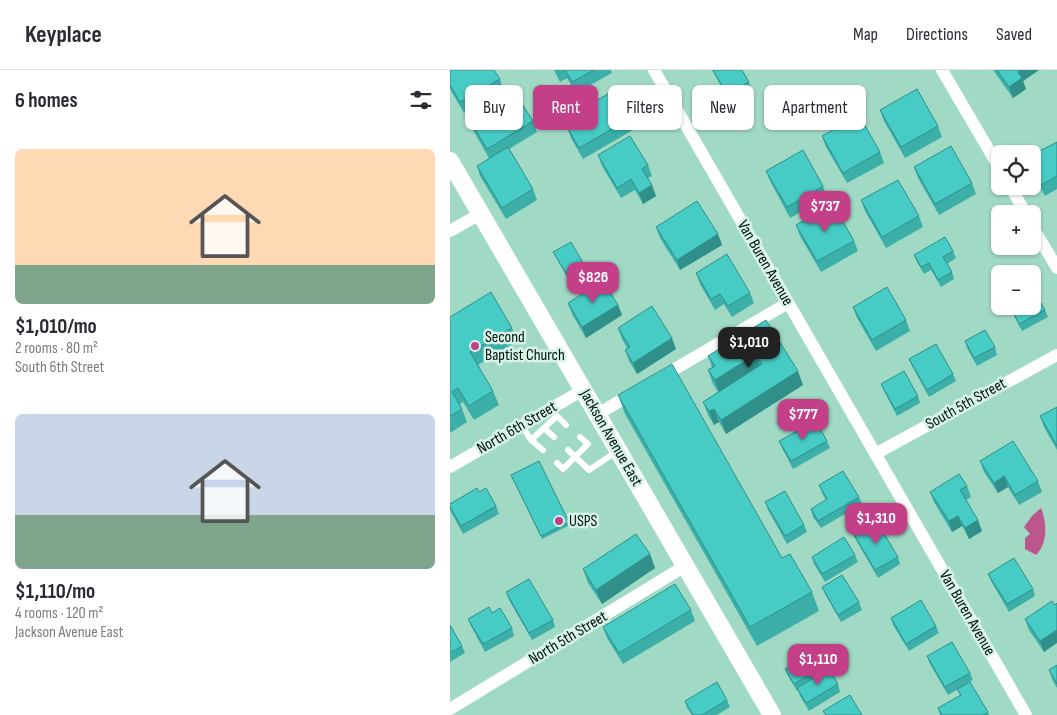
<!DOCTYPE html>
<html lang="en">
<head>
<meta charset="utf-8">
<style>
	body { margin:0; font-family:"Sofia Sans Condensed",sans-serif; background:#f2f2f3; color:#2b2b33; height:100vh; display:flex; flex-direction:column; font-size:19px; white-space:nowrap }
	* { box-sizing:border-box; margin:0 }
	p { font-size:16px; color:#7c7c81 }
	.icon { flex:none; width:28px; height:28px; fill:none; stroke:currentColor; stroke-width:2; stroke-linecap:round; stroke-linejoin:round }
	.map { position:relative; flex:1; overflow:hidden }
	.sheet { display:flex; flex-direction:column; background:#fff; width:450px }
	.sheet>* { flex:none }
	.guide { position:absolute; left:15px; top:15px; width:475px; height:45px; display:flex; gap:10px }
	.controls { position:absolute; left:541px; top:75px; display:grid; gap:10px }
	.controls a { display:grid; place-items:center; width:50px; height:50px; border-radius:8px; background:#fff; box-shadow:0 1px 4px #0004; font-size:25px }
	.price { position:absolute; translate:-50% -42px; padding:0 11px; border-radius:10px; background:#c34088; color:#fff; font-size:16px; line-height:32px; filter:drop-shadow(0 1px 2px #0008) }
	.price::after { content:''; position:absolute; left:50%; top:30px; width:15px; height:11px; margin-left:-8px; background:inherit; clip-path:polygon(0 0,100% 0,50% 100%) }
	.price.current { background:#222; color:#fff }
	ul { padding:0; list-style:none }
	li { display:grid; align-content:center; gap:10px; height:265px; padding:0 15px }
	li span { display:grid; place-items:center; height:155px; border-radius:8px; color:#555 }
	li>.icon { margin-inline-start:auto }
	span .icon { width:90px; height:90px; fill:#fffc; stroke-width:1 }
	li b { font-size:21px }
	h2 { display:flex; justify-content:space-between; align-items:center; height:60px; padding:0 15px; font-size:21px }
	.chip { padding:0 18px; border-radius:8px; background:#fff; box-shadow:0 1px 4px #0004; font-size:18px; line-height:45px }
	.chip.current { background:#c34088; color:#fff }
	header { display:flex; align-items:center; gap:30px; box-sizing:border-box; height:70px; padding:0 25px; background:#fff; border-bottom:1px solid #e1e1e2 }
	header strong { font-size:24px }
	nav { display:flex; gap:28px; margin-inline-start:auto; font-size:18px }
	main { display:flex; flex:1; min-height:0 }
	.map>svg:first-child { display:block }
	.water { fill:#bc578b }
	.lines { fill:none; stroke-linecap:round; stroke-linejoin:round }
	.service { stroke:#fff; stroke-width:6 }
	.minor { stroke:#fff; stroke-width:12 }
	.secondary { stroke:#fff; stroke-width:18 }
	.wall { fill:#3cafa9 }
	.shaded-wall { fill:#318f8a }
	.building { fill:#46ccc5; stroke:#318f8a }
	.poi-dot { fill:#c34088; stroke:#d7f3e8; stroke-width:2 }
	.labels { text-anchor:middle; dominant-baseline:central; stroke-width:5; stroke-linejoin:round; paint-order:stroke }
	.street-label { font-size:16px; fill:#00100a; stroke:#d7f3e8 }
	.poi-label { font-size:16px; fill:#00100a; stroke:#d7f3e8; text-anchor:start }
</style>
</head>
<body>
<header>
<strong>Keyplace</strong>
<nav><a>Map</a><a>Directions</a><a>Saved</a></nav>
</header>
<main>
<section class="sheet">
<h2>6 homes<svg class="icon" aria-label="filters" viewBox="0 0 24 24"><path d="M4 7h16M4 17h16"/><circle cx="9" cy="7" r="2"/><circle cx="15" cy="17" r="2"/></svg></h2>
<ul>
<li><span style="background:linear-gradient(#ffd9b3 75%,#7fa58c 0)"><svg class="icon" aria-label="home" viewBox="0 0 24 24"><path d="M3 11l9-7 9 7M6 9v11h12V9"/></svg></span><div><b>$1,010/mo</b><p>2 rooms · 80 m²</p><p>South 6th Street</p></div></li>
<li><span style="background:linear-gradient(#c9d6e8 65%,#7fa58c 0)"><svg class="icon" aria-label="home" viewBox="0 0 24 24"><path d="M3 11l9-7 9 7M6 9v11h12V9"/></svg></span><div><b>$1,110/mo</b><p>4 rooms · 120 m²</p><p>Jackson Avenue East</p></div></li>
</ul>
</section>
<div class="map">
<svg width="607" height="645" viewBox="0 0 607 645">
	<rect width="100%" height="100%" fill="#a0dac5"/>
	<path class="water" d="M591 438C597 453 598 473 586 485L575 479V468L580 464 574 457 582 446Z"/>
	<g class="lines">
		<path class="service" d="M72 356 81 370 93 380
			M94 358 104 367
			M81 370 107 346 116 355
			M118 380 139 400 166 382
			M107 393 113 399 138 374 130 367"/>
		<path class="minor" d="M204 0 576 645
			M492 0 550 99
			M560 116 576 144
			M582 156 607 198
			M0 161 30 144
			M211 307 338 233
			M148 344 185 322
			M425 384 607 285
			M0 397 133 320
			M0 639 235 496"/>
		<path class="secondary" d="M0 91 322 645"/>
	</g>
	<path class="wall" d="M0 0 50 9 53 19 14 43 0 19Z
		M104 0H161L162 3 126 23 117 8 110 12Z
		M262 0H292L299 12 301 19 280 32Z
		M543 0H589L573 11 576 19 563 28Z
		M356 27 383 33 386 40 369 51 359 34Z
		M57 33 83 51 87 62 59 79 83 119 87 130 56 149 30 106 27 96 39 88 23 60 19 49Z
		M135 37 179 49 183 60 133 89 121 68 117 57 121 56 115 42Z
		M430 40 488 56 492 67 455 88 434 51Z
		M372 66 430 82 434 93 397 113 376 77Z
		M607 72V119L595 126 582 102V85Z
		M148 85 198 95 202 106 198 108 206 126 193 134 185 120 171 128 152 96Z
		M464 97 522 113 526 124 489 145 468 108Z
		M316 101 373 116 377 127 340 148 320 111Z
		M411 130 469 146 473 157 436 178 415 141Z
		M346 155 404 171 408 181 371 202 350 166Z
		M206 157 268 164 272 175 230 200 210 168Z
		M503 181 506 188 497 194 502 202 504 209 491 217 481 200 474 204 467 192 464 185Z
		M103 182 136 198 138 201 120 212 105 186Z
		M246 203 300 223 304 233 282 247 274 234 265 240 250 214Z
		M118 233 168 235 172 245 136 268 122 244Z
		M559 236H582L595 240 598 247 572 261Z
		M403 237 456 250 460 261 426 281 407 248Z
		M0 247 62 258 67 271 28 295 43 321 49 335 24 350 13 332 10 334 12 339 17 352 0 363Z
		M316 250 353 315 276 364 269 352 264 355 258 345 253 332 268 322 263 314 258 300 262 297 258 286Z
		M168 258 226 279 187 304 179 291 175 280 177 278 172 269Z
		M515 271 545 277 547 285 527 296 517 278Z
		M459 289 503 304 506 311 479 327 462 296Z
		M431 314 468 326 470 333 447 346 434 321Z
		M168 325 332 488 362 522 369 541 307 576 175 344Z
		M607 337V380L594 357 590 346Z
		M329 371H377L380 378 343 399 332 378Z
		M530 391 588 411 592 422 569 435 558 417 548 423 534 402Z
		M61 405 119 452 120 455 92 469Z
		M369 415 409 427 412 434 371 458 363 447 361 439 376 430 372 423Z
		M517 416 521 427 516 430 532 461 519 469 512 456 502 462 484 432 480 422Z
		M29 422 46 436 49 444 13 464 1 442 0 439V434Z
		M315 432 354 455 357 462 337 474 318 440Z
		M403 463 448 487 450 494 428 508 406 470Z
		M200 484 205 498 152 534 138 513 133 499Z
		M405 485 408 492 375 512 364 494 362 487Z
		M538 504 583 519 585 526 559 542 541 511Z
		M372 517 409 532 412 540 391 552 375 524Z
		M56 522 103 550 105 557 82 570 59 530Z
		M605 535 594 582 579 560 575 549Z
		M241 540 245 551 173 594 157 568 153 557Z
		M42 543 62 558 64 566 35 582 21 556 18 549Z
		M441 548 486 556 489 563 459 581 443 555Z
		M0 555 12 576 15 583 0 592Z
		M477 586 520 603 523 610 512 616 538 642 539 645H490L488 638 510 626 508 619 498 625 480 594Z
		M376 595 378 600 388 614 390 622 359 641 350 626 348 620 347 621 338 606 335 599Z
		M607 595V618L603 611 599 600Z
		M277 630 280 637 267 645H242L237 638 235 631Z"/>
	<path class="shaded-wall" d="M570 0H589L573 11 576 19 563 28 559 17 568 2Z
		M202 115 206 126 193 134 189 123Z
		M268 164 272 175 230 200 227 190Z
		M168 235 172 245 136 268 132 257Z
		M222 268 226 279 187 304 183 293Z
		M306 284 311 298 270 324 265 310Z
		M348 301 353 315 276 364 271 350Z
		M264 339 269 352 264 355 259 341Z
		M554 406 558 417 548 423 544 413Z
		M508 446 512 456 502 462 499 451Z
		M528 450 532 461 519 469 515 458Z
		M200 484 205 498 152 534 146 520Z
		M607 560V573L594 582 590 571Z"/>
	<path class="building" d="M0 0H44L50 9 10 32 0 15Z
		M115 0H144L122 12Z
		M263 0H292L299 12 277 24Z
		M547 0H570L568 2 572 8 559 17Z
		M374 17 383 33 366 43 356 27Z
		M467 19 488 56 451 77 430 40Z
		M163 21 179 49 129 78 117 57 122 55 115 42 132 33 135 37Z
		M67 26 83 51 37 79 19 49 54 28 57 33Z
		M409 45 430 82 393 103 372 66Z
		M180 66 198 95 192 99 202 115 189 123 181 109 167 118 148 85Z
		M607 72V106L591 115 582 99V85Z
		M501 76 522 113 485 134 464 97Z
		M58 77 83 119 52 138 27 96Z
		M353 80 373 116 337 137 316 101Z
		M448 110 469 146 432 167 411 130Z
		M247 131 268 164 227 190 206 157Z
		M383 134 404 171 367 191 346 155Z
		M495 167 503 181 493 187 502 202 488 210 479 193 471 197 464 185Z
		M121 172 136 198 119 208 103 182Z
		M277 184 300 223 278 236 270 224 261 229 246 203Z
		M153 211 168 235 132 257 118 233Z
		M437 217 456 250 422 270 403 237Z
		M41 222 62 258 20 282 43 321 19 336 8 318 2 322 12 339 0 346V247Z
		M585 222 595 240 569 254 560 236H582V223Z
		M202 236 222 268 183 293 175 280 180 277 168 258Z
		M316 250 348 301 271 350 264 339 259 341 253 332 312 294 306 284 265 310 258 300 265 296 258 286Z
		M535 260 545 277 524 288 515 271Z
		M486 274 503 304 477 320 459 289Z
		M222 294 332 488 340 484 362 522 300 557 168 325Z
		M454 301 468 326 445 339 431 314Z
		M607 337V376L590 346Z
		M366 351 377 371 341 391 329 371Z
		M563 371 588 411 565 425 554 406 544 413 530 391Z
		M89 391 119 452 91 466 61 405Z
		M393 401 409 427 368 451 361 439 377 429 369 415Z
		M509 404 517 416 510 420 528 450 515 458 508 446 499 451 480 422Z
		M27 418 29 422 36 418 46 436 11 456 0 437V434Z
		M335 421 354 455 335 466 315 432Z
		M426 450 448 487 425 500 403 463Z
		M186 464 200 484 146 520 133 499Z
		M394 467 405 485 372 504 362 487Z
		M564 488 583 519 557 534 538 504Z
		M392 505 409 532 388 545 372 517Z
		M79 509 103 550 79 563 56 522Z
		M225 514 241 540 169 583 153 557Z
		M471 530 486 556 456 574 441 548Z
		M602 531 605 535 607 533V560L590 571 575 549Z
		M39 537 42 543 50 538 62 558 33 574 18 549Z
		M0 555 12 576 0 583Z
		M502 572 520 603 495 617 477 586Z
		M367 580 376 595 344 614 335 599Z
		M607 595V614L599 600Z
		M379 599 388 614 356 633 347 618Z
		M267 612 277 630 252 645H243L235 631Z
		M520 612 538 642 533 645H492L488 638 511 625 507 619Z
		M400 625 412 645H376L373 641Z"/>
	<g class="poi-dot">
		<circle cx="25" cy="276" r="5"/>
		<circle cx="109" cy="451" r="5"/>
	</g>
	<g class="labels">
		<g class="street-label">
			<text transform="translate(315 193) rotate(60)">Van Buren Avenue</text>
			<text transform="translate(516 334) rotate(-29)">South 5th Street</text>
			<text transform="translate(67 358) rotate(-30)">North 6th Street</text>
			<text transform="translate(161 368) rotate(60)">Jackson Avenue East</text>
			<text transform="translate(517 543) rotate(60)">Van Buren Avenue</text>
			<text transform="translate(118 568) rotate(-31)">North 5th Street</text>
		</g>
		<g class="poi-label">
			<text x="35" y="267">Second<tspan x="35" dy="18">Baptist Church</tspan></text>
			<text x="119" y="451">USPS</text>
		</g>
	</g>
</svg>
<div class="controls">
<a><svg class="icon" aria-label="locate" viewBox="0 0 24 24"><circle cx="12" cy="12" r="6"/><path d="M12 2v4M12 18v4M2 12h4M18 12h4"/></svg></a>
<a>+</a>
<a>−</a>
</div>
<b class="price" style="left:375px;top:163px">$737</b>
<b class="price" style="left:143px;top:234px">$826</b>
<b class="price current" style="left:299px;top:299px">$1,010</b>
<b class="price" style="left:353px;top:371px">$777</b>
<b class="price" style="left:426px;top:475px">$1,310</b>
<b class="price" style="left:368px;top:616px">$1,110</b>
<div class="guide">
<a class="chip">Buy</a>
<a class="chip current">Rent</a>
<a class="chip">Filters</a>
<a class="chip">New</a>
<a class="chip">Apartment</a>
</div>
</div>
</main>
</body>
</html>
